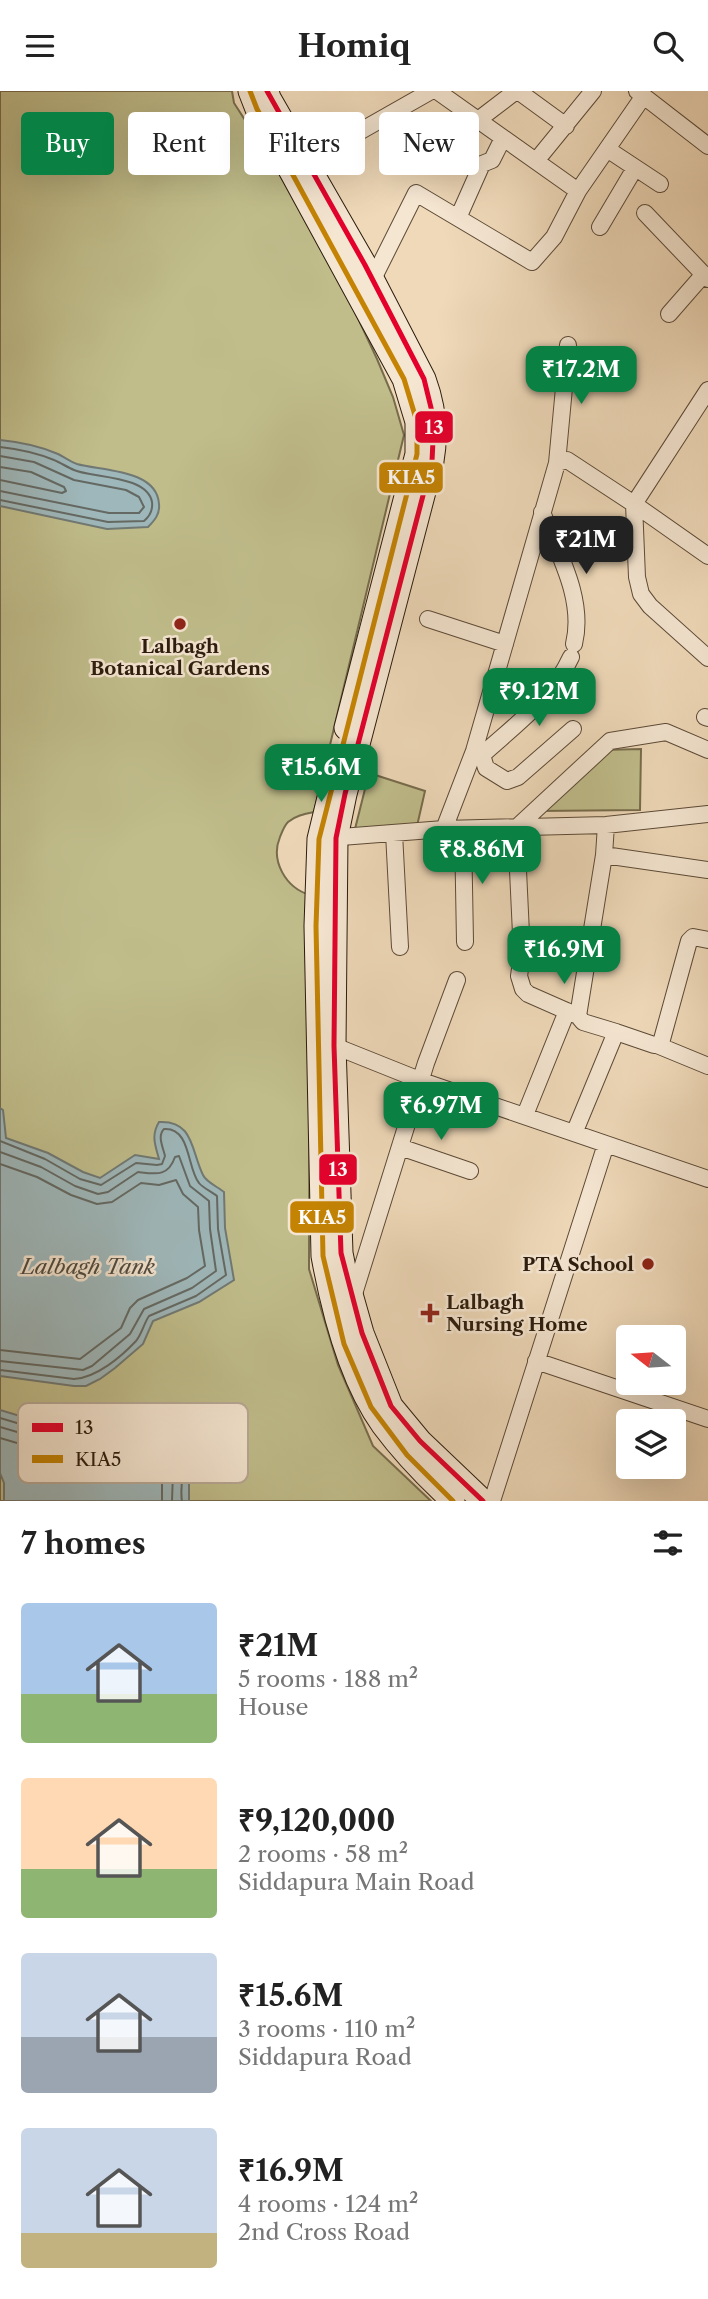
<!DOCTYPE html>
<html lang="en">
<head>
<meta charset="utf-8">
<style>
	body { margin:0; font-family:"Libre Caslon Text",serif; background:#f2f2f2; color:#222; height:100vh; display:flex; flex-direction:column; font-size:26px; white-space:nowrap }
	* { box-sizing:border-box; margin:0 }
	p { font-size:23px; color:#767676 }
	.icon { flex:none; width:38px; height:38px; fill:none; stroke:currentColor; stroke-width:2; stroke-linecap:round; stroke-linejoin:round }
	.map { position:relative; height:1410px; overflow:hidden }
	.details { display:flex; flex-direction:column; background:#fff; flex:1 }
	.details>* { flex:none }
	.hud { position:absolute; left:21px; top:21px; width:667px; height:63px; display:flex; gap:14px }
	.needle { width:46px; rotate:287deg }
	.controls { position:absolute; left:616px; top:1234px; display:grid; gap:14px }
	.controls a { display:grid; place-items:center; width:70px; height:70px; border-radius:7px; background:#fff; box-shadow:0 7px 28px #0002; font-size:35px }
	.price { position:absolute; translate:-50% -60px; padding:0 16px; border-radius:14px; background:#0b8043; color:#fff; font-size:23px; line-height:46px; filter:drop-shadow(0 2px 4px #0008) }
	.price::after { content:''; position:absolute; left:50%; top:42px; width:21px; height:16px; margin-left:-10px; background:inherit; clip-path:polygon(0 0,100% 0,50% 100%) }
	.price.on { background:#222; color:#fff }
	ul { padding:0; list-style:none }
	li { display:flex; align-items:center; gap:21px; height:175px; padding:0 21px }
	li span { display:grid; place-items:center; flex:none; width:196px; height:140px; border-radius:7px; color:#555 }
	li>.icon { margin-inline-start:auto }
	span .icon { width:84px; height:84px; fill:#fffc; stroke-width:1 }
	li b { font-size:30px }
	h2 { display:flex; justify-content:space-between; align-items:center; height:84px; padding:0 21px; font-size:30px }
	.chip { padding:0 24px; border-radius:7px; background:#fff; box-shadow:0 7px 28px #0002; font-size:24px; line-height:63px }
	.chip.on { background:#0b8043; color:#fff }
	header { display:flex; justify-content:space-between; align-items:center; height:91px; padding:0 21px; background:#fff; font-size:32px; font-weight:800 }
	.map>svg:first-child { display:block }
	.green { fill:#c0bd8b; stroke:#766c4c; stroke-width:2 }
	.water { fill:#9eb7ba; stroke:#707974; stroke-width:2 }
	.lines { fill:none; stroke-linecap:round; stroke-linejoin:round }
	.shore { stroke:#646963; stroke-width:2 }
	.minor-casing { stroke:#5c4a37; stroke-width:18 }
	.secondary-casing { stroke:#2b1b0c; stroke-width:25 }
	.minor { stroke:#f5e6d2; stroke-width:16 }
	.secondary { stroke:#f5e6d2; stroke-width:23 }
	.bus-1-casing { stroke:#f5e6d2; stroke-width:10 }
	.bus-2-casing { stroke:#f5e6d2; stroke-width:10 }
	.bus-1 { stroke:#e4002b; stroke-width:5 }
	.bus-2 { stroke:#c48303; stroke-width:5 }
	.poi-dot { fill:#8f2418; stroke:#f5e6d2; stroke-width:2.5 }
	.labels { text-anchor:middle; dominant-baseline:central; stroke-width:5; stroke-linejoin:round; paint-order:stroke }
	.poi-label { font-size:19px; font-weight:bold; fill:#2b1b0c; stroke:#f5e6d2 }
	.water-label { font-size:21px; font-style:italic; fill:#4e4a40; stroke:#f5e6d2 }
	.key { fill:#f5e6d2; stroke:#b8a997; stroke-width:2 }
	.key-label { font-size:19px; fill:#2b1b0c }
	.line-badge { stroke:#f5e6d2; stroke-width:2.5 }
	.badge-label { font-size:19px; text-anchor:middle; font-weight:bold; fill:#fff }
</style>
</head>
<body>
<header><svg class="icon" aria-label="menu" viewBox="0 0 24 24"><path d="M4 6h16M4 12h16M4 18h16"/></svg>Homiq<svg class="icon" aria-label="search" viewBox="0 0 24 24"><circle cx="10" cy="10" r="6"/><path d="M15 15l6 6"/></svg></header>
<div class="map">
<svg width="708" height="1410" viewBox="0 0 708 1410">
	<rect width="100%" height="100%" fill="#efd9b9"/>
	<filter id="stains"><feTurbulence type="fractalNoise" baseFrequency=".00286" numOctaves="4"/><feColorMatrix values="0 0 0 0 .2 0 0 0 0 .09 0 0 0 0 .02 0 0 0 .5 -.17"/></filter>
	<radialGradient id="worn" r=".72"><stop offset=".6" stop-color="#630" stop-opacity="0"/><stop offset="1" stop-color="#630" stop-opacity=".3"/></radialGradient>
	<path class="green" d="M0 0H232L234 12 319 144 377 268 393 306 404 344 314 721C304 723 295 725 288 731 284 735 282 741 280 746 270 770 286 797 310 804L309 1178 338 1274 373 1355 431 1410H0Z
		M641 658 640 719 540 720 601 659Z
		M369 682 425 700 417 735 355 738Z"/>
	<path class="water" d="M0 349C20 351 40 355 58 363 64 366 71 371 77 373 101 380 157 378 159 413 160 423 155 429 148 436L107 438 0 415Z
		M0 1017 3 1019 6 1047 48 1062 83 1081 100 1087 135 1064 159 1068C155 1054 151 1044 159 1031 194 1029 191 1060 203 1084 206 1091 218 1096 224 1101L225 1137 234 1189 199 1211 153 1230 143 1253 115 1277 100 1288 86 1295H74L0 1285Z
		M0 1319 53 1335 58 1344 73 1347 86 1341 124 1347 185 1367 189 1378V1410H4V1392L0 1382Z"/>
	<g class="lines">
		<path class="shore" d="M0 356C18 358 37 362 54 369 61 372 67 376 74 379 92 387 147 384 152 411 153 419 150 425 144 430L108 431 0 409
			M0 365 34 371 74 389 126 399 139 406 144 416 139 422H109L0 400
			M0 376 31 381 64 396 66 400 62 402 0 389
			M0 1050 45 1068 80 1088 101 1094 136 1072 157 1074 162 1073 165 1065C163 1056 157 1045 164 1038 191 1036 187 1078 199 1092 203 1097 212 1101 217 1105L218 1138 226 1184 196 1205 149 1225C144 1232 142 1243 136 1250 121 1266 96 1287 74 1288L0 1279
			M0 1061 41 1076 75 1095 98 1103 108 1101 138 1081C156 1083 168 1086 175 1066L179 1065 190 1095 209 1110 210 1138 216 1180 192 1197 144 1218 130 1243 92 1275 83 1279 0 1270
			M0 1073 37 1086 71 1104 97 1113 112 1111 141 1092 159 1094 176 1089 183 1103 198 1116 199 1139 205 1175 187 1187 138 1209 130 1217 121 1237 80 1268 0 1259
			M0 1327 47 1341 57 1351 74 1354 88 1348 122 1354 173 1369C188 1376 179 1396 182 1410
			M0 1336 41 1348 47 1355 55 1360 74 1363 90 1357 120 1362 170 1377 173 1381 172 1410
			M0 1347 34 1357 42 1365 52 1370 75 1373 91 1368 117 1373 160 1386 162 1389V1410"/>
		<defs>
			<path id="minor" d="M437 0 578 100 643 6
				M518 0 566 35
				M637 0 708 55
				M478 29 516 0
				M607 58 660 93
				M536 70 593 0
				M306 71 431 0
				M645 122 708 188
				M458 127 482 73 492 69 503 47
				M600 136 635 77
				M367 191 373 188 416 102 532 171 554 146 578 100
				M669 223 704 183
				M708 299 634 413 637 486 641 503 650 515 708 567
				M557 372 568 254
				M542 421C558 462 585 508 574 553
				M428 528 505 553
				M705 626 708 627
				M482 664 486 677 507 690 518 686 573 638
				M472 666 482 664C515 634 552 608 571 566
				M444 738 474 660 557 372 567 369 634 413 708 465
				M463 739 465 851
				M394 742 400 856
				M328 747 444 738 606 734 708 723
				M604 764 708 779
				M578 925 528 903 523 898 519 885 522 864 516 737 610 650 666 641 708 659
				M616 941 654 954 661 952 689 850 693 846 708 849
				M327 952 422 990 708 1088
				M657 954 708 975
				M525 1024 567 920
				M575 1040 616 941 583 931 578 925 604 764 606 734
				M400 1056 470 1080
				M353 1206 426 972 457 889
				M536 1270 708 1328
				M492 1410 606 1053"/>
			<path id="secondary" d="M250 0 257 18 404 288 417 331V363L346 637
				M267 0 269 7 365 174 424 288C434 315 437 342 432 370L345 703 336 747 334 955 341 1162 345 1182 362 1242 391 1315 420 1350 483 1410
				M337 674 319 748 316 835 323 1165C333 1220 350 1288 383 1334 403 1361 428 1387 453 1410"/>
		</defs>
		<use href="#minor" class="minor-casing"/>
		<use href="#secondary" class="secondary-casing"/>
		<use href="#minor" class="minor"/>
		<use href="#secondary" class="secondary"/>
		<defs>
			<path id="bus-1" d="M267 0 365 174 424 288 434 329 432 370 345 703 336 747 334 955 341 1162 362 1242 391 1315 420 1350 483 1410"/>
			<path id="bus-2" d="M250 0 257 18 404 288 417 331V363L319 748 316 835 323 1165 344 1253 371 1316 407 1364 453 1410"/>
		</defs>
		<use href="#bus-1" class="bus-1-casing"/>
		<use href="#bus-2" class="bus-2-casing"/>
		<use href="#bus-1" class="bus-1"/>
		<use href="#bus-2" class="bus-2"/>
	</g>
	<g class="poi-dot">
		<circle cx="180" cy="533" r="7"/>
		<circle cx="648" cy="1173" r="7"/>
		<path d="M426.5 1211.5h7v7h7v7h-7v7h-7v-7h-7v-7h7z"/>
	</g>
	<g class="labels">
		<g class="poi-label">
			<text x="180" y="555">Lalbagh<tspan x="180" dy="22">Botanical Gardens</tspan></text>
			<text x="634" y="1173" text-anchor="end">PTA School</text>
			<text x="446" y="1211" text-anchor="start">Lalbagh<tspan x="446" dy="22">Nursing Home</tspan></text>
		</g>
		<g class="water-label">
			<text x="88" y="1175">Lalbagh Tank</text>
		</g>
	</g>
	<rect x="18" y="1312" width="230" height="80" rx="10" class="key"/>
	<rect x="32" y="1332" width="31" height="9" fill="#e4002b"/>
	<rect x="32" y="1364" width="31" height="8" fill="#c48303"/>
	<g class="key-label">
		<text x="75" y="1343">13</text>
		<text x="75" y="1375">KIA5</text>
	</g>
	<g class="line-badge">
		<rect x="414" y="319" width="40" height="34" rx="7" fill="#e4002b"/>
		<rect x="378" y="370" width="66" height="33" rx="7" fill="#c48303"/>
		<rect x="318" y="1062" width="40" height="33" rx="7" fill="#e4002b"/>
		<rect x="289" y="1109" width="66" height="34" rx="7" fill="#c48303"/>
	</g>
	<g class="badge-label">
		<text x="434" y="343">13</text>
		<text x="411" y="393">KIA5</text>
		<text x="338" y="1085">13</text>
		<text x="322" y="1133">KIA5</text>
	</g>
	<rect width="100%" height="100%" filter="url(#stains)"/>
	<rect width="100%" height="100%" fill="url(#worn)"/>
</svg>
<div class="controls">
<a><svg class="needle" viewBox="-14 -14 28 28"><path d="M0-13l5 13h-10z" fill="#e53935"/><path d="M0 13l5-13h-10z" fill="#767676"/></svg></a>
<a><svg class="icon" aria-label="layers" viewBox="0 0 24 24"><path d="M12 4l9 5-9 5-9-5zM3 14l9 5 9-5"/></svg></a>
</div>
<b class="price" style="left:581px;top:315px">₹17.2M</b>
<b class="price on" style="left:586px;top:485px">₹21M</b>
<b class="price" style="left:539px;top:637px">₹9.12M</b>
<b class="price" style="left:321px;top:713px">₹15.6M</b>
<b class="price" style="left:482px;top:795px">₹8.86M</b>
<b class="price" style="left:564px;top:895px">₹16.9M</b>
<b class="price" style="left:441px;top:1051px">₹6.97M</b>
<div class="hud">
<a class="chip on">Buy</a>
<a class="chip">Rent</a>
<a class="chip">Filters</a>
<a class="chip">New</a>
</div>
</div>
<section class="details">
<h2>7 homes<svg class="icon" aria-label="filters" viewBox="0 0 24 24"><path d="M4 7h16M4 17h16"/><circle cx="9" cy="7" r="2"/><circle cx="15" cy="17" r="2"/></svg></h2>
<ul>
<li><span style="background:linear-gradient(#a9c7e8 65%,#8fb573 0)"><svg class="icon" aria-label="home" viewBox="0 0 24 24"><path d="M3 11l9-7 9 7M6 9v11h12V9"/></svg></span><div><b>₹21M</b><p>5 rooms · 188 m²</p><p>House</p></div></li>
<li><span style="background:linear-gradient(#ffd9b3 65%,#8fb573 0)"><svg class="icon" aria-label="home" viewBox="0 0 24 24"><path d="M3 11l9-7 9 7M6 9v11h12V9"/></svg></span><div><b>₹9,120,000</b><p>2 rooms · 58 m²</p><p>Siddapura Main Road</p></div></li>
<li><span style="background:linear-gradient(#c9d6e8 60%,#9aa5b1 0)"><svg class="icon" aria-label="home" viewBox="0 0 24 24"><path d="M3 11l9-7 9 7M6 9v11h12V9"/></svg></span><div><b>₹15.6M</b><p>3 rooms · 110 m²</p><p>Siddapura Road</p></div></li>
<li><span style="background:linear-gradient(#c9d6e8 75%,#c2b280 0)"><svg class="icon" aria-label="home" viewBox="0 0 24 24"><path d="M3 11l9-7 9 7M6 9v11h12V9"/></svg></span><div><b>₹16.9M</b><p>4 rooms · 124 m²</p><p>2nd Cross Road</p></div></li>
</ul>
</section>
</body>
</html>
